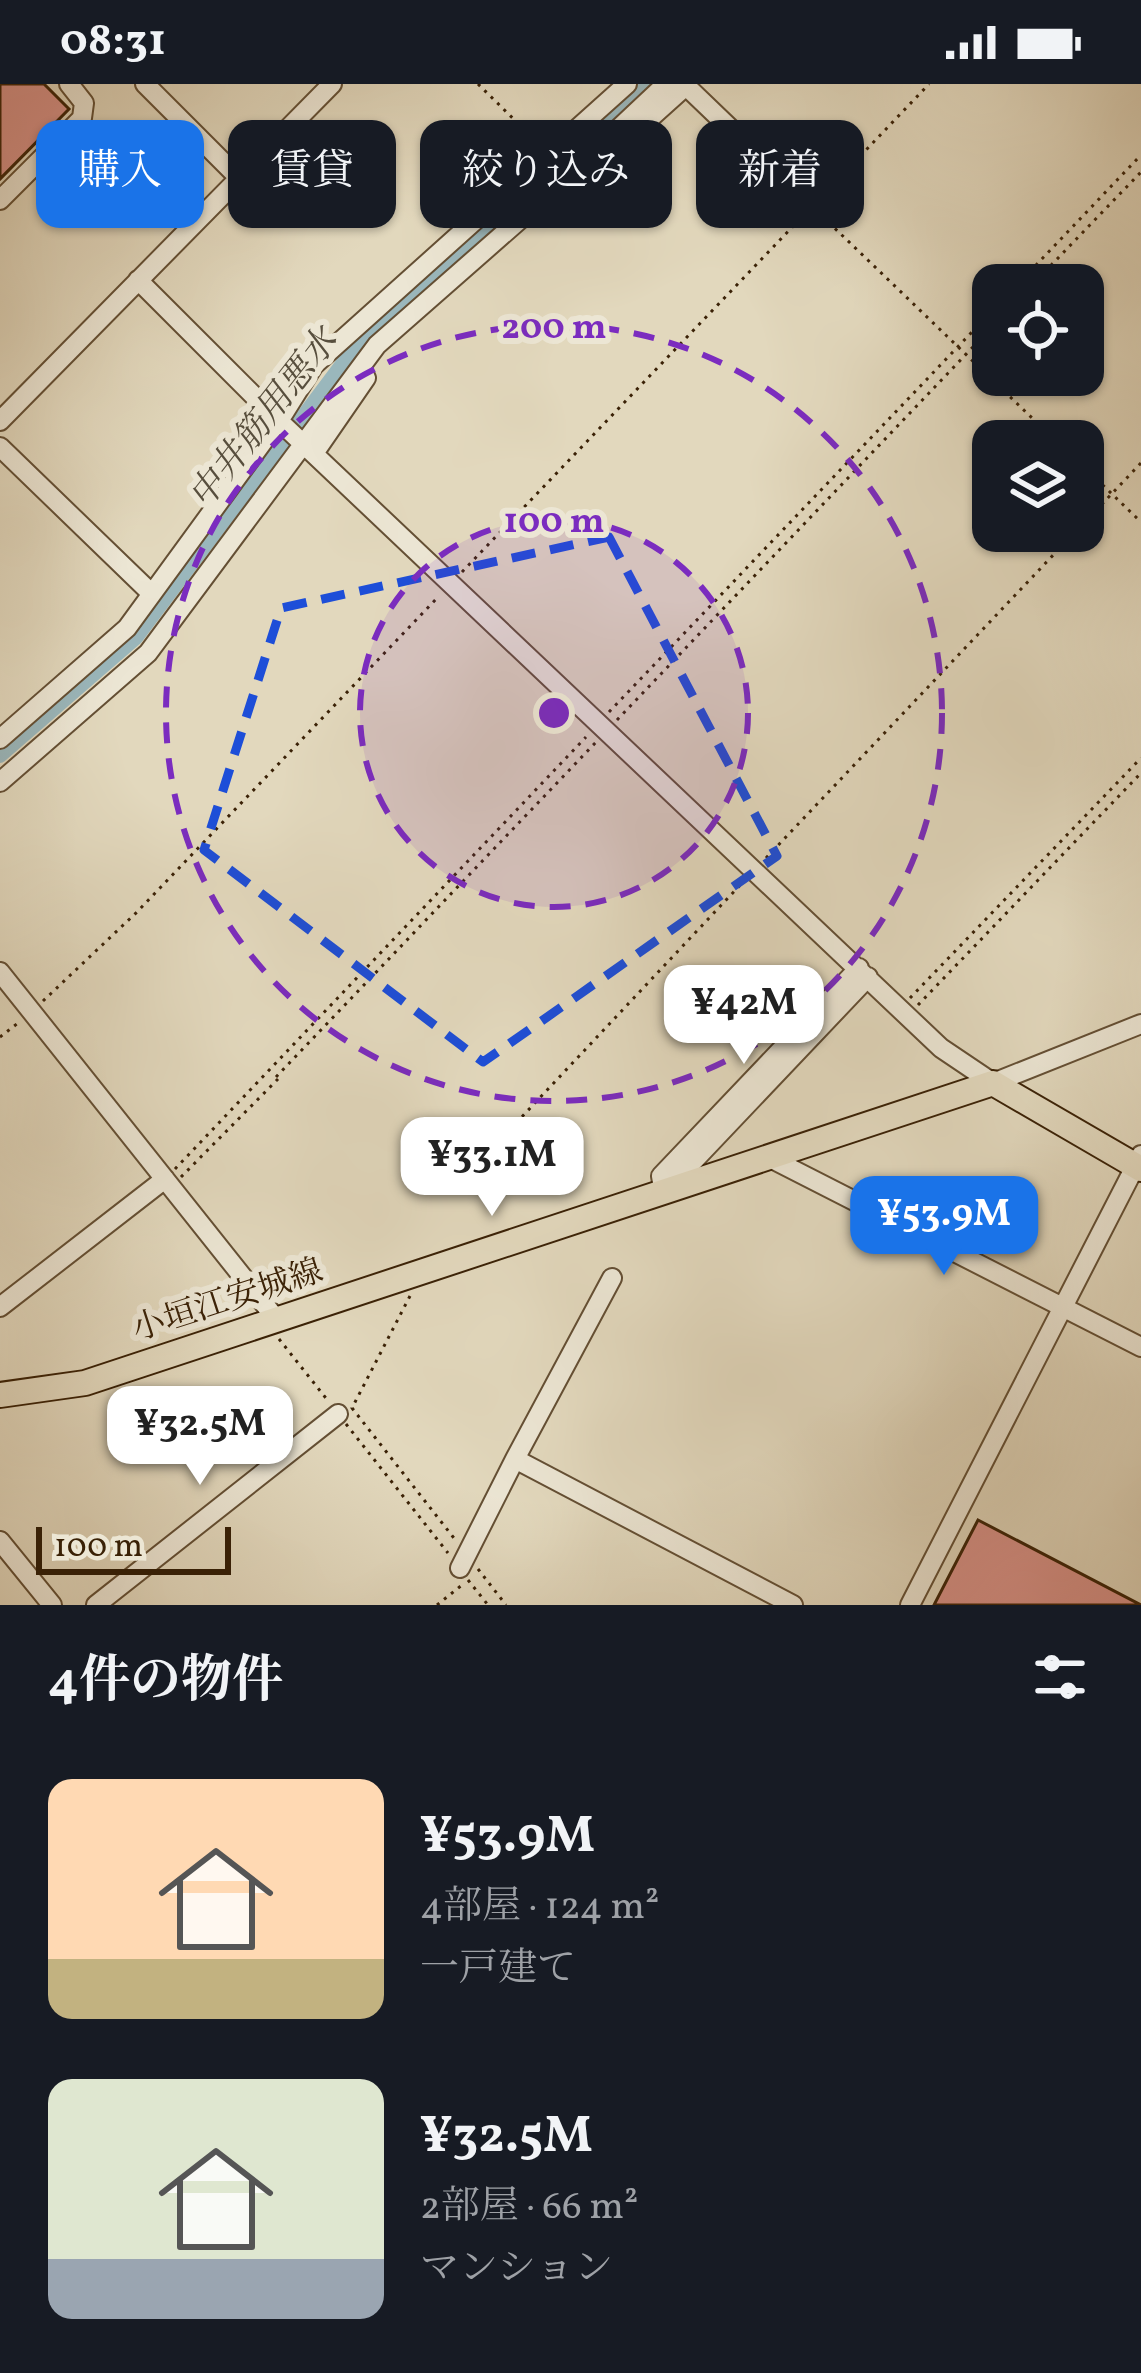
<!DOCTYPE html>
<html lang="ja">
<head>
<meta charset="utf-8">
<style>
	body { margin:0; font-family:Vollkorn,"Noto Serif JP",serif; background:#20242c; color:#f1f3f6; height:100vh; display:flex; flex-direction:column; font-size:45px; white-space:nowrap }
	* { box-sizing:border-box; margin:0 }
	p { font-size:39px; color:#9ea1a6 }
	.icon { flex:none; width:66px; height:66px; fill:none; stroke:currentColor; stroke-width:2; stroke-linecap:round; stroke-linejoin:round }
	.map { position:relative; height:1521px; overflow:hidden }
	.panel { display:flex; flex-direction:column; background:#171b24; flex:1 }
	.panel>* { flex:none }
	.top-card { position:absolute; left:36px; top:36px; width:1071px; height:108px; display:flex; gap:24px }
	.tools { position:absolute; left:972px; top:180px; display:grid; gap:24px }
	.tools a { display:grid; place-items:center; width:132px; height:132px; border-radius:24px; background:#171b24; box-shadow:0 3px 9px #0004; font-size:60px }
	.scale { position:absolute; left:36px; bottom:30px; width:195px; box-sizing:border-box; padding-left:12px; border:6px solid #3a2106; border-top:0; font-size:33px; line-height:42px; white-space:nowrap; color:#3a2106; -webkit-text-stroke:9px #ece6d4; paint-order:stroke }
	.price { position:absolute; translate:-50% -102px; padding:0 27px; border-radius:24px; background:#fff; color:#222; font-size:39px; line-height:78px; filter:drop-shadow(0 3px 6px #0008) }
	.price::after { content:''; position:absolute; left:50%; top:72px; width:36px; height:27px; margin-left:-18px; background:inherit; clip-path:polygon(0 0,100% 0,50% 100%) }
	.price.on { background:#1a73e8; color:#fff }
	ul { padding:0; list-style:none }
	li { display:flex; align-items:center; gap:36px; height:300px; padding:0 48px }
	li span { display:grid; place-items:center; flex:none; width:336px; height:240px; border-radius:24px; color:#555 }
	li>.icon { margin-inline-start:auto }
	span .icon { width:144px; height:144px; fill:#fffc; stroke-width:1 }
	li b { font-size:51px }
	h2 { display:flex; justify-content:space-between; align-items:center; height:144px; padding:0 48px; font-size:51px }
	.tag { padding:0 42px; border-radius:24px; background:#171b24; box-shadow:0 3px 9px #0004; font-size:42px; line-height:108px }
	.tag.on { background:#1a73e8; color:#fff }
	.status { display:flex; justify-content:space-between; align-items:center; height:84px; padding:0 60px; background:#171b24; direction:ltr }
	.status svg { height:33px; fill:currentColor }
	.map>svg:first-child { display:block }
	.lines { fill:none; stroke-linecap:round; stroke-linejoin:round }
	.canal { stroke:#9ab7bc; stroke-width:14 }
	.building { fill:#d9928a; stroke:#3a2106; stroke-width:3 }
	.minor-casing { stroke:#644f34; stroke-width:22 }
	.major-casing { stroke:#3a2106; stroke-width:28 }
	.path { stroke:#3a2106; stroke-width:3; stroke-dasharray:3 6; stroke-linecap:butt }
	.minor { stroke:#ece6d4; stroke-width:18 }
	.major { stroke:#e2d8bd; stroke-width:24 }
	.marked { fill:none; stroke:#1d4ed8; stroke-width:9; stroke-dasharray:24 15; stroke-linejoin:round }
	.ring { fill:none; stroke:#7b2cbf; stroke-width:6; stroke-dasharray:21 15 }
	.labels { text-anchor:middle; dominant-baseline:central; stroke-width:12; stroke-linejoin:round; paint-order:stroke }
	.street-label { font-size:33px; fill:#3a2106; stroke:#ece6d4 }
	.water-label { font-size:36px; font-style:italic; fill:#574e3d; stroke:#ece6d4 }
	.centre { fill:#7b2cbf; stroke:#ece6d4; stroke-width:6 }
	.ring-label { font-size:36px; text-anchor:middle; font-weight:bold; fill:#7b2cbf; stroke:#ece6d4; stroke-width:12; stroke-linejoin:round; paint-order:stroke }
</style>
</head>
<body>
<div class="status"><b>08:31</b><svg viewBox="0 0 49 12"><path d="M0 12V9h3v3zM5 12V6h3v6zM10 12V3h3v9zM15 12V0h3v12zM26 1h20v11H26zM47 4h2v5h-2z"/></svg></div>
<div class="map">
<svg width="1141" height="1521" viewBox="0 0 1141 1521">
	<rect width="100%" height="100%" fill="#e2d8bd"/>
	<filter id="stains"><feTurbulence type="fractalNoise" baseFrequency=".00167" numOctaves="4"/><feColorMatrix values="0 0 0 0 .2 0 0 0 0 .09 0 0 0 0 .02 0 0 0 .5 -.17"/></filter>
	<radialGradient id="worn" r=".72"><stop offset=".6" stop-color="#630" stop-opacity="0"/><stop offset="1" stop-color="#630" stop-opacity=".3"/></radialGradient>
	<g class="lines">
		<path class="canal" d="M0 672 136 554 351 268 645 0"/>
	</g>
	<path class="building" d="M0 0H44L69 25 0 95Z
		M978 1436 1141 1521H934Z"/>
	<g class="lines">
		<defs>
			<path id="minor" d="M145 0 239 94
				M684 0 812 123
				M629 53 688 0
				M0 116 82 34 84 19 69 0
				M138 196 278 336 941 964 993 999 1141 940
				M0 337 332 0
				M0 363 152 510
				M315 368 366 294
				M0 655 127 544 284 329 314 281 627 0
				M0 698 148 569 377 261 550 109 666 0
				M0 888 277 1236
				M772 1075 1141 1263
				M665 1107 868 893
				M664 1110 661 1092 859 884
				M0 1223 165 1095
				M515 1375 612 1194
				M0 1457 52 1521
				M460 1484 515 1375 793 1521
				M96 1521 338 1330
				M910 1521 1141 1071"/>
			<path id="major" d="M0 1311 85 1299 993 999 1141 1085"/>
		</defs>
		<use href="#minor" class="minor-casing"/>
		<use href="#major" class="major-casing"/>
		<path class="path" d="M478 0 539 60
			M823 111 929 0
			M822 132 1056 357
			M1017 201 1141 71
			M1032 201 1141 88
			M1083 382 1141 438
			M1083 440 1141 379
			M462 488 800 135
			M609 628 993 226
			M617 636 993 242
			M766 774 1076 447
			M910 914 1141 674
			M43 917 137 828 439 512
			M918 921 1141 689
			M0 953 18 939
			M276 993 598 656
			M485 1072 743 798
			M175 1085 586 653
			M181 1093 278 995
			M410 1212 352 1324 457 1458
			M279 1255 329 1318
			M346 1340 448 1469
			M478 1485 506 1521
			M468 1496 488 1521
			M437 1521 462 1501"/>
		<use href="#minor" class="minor"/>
		<use href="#major" class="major"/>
	</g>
	<path class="marked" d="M609 453 777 772 483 978 204 766 281 524Z"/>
	<circle cx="554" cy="629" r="194" fill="#7b2cbf" fill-opacity=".12"/>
	<g class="ring">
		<circle cx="554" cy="629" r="194"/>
		<circle cx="554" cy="629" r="388"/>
	</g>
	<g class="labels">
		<g class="street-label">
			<text transform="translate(228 1218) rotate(-18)">小垣江安城線</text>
		</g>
		<g class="water-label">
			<text transform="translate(265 336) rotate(-52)">中井筋用悪水</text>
		</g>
	</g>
	<circle cx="554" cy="629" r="18" class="centre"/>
	<g class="ring-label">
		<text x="554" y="254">200 m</text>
		<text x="554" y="448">100 m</text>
	</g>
	<rect width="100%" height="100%" filter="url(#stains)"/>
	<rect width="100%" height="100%" fill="url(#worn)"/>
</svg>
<div class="tools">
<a><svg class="icon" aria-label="locate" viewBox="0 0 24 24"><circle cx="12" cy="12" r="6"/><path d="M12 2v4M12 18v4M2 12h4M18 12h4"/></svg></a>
<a><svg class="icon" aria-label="layers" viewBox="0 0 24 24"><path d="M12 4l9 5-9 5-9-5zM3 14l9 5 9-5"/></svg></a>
</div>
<div class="scale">100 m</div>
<b class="price" style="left:744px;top:983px">¥42M</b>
<b class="price" style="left:492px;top:1135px">¥33.1M</b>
<b class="price on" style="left:944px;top:1194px">¥53.9M</b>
<b class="price" style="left:200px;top:1404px">¥32.5M</b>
<div class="top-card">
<a class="tag on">購入</a>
<a class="tag">賃貸</a>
<a class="tag">絞り込み</a>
<a class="tag">新着</a>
</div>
</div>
<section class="panel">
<h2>4件の物件<svg class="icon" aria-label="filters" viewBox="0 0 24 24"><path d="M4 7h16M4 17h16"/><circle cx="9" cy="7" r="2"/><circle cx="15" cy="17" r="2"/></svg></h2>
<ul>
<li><span style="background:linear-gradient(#ffd9b3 75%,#c2b280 0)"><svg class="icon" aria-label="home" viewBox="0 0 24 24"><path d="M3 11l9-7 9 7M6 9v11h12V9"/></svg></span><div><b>¥53.9M</b><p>4部屋 · 124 m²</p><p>一戸建て</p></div></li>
<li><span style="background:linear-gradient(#dfe7d0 75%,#9aa5b1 0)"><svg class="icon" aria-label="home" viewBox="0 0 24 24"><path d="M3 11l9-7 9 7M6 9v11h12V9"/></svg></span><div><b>¥32.5M</b><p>2部屋 · 66 m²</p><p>マンション</p></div></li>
</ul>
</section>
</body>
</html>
